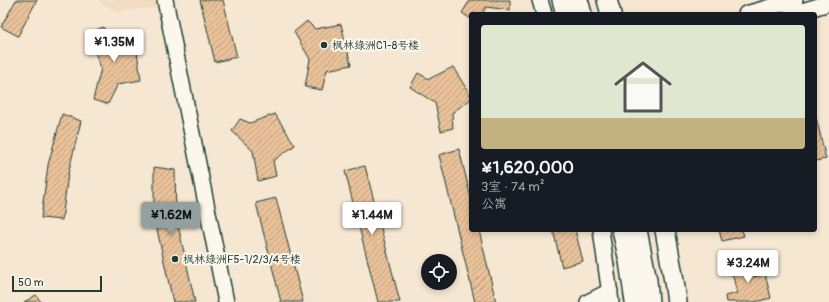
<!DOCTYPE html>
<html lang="zh">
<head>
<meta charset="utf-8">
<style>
	body { margin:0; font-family:Pangolin,"LXGW WenKai TC",sans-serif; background:#242831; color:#f1f3f6; height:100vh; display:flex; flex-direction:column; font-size:15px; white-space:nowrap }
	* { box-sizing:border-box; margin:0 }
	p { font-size:13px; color:#9ea1a6 }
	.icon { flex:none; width:22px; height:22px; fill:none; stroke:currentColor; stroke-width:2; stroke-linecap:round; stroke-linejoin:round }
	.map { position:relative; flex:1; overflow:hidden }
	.side { position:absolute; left:469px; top:12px; width:348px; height:220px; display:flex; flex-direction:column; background:#171b24; border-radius:4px; box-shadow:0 2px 6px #0003 }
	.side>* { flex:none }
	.fabs { position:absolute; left:421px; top:254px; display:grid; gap:8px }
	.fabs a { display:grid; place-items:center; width:36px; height:36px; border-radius:50%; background:#171b24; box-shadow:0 2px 6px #0003; font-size:20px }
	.scale { position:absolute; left:12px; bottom:10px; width:90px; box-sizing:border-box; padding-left:4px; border:2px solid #1f3d34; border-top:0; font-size:11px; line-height:14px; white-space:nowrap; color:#1f3d34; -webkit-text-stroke:3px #fbf7ec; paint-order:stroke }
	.price { position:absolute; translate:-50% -34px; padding:0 9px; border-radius:4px; background:#fff; color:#222; font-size:13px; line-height:26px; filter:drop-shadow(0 1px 2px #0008) }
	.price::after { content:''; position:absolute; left:50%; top:24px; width:12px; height:9px; margin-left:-6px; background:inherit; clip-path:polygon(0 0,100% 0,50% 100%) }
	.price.selected { background:#92a19f; color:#111 }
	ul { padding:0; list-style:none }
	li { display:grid; align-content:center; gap:8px; height:212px; padding:0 12px }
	li span { display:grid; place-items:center; height:124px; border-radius:4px; color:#555 }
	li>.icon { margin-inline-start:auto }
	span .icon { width:72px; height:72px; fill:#fffc; stroke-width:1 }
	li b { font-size:17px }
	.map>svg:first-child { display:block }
	.built { fill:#f2dcc2 }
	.building { fill:url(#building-hatch); stroke:#1f3d34 }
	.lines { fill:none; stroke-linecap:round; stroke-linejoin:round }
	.minor-casing { stroke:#1f3d34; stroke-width:18 }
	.major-casing { stroke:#1f3d34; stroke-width:22 }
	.minor { stroke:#fbf7ec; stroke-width:15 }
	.major { stroke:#fbf7ec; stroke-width:19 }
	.poi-dot { fill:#1f3d34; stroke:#fbf7ec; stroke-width:1.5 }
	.labels { text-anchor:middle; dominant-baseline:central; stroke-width:4; stroke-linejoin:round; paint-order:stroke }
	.poi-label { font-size:11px; fill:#1f3d34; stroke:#fbf7ec; text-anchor:start }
</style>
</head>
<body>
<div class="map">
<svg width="829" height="302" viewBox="0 0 829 302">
	<defs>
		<pattern id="building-hatch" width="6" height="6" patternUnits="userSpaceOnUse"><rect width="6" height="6" fill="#eac29a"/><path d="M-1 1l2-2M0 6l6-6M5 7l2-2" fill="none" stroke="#bd9f7e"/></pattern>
	</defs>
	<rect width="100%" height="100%" fill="#f6e7d3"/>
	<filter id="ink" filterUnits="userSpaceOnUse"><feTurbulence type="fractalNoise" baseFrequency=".025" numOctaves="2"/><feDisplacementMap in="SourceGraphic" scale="8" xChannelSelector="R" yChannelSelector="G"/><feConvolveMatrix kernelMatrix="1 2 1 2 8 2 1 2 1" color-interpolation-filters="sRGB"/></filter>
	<g filter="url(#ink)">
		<path class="built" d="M97 0H159L161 7 116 12Z"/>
		<path class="building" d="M16 0H37L18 36 1 27Z
			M200 0H223L237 57 215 62Z
			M470 0H510V10L486 7 482 14H471V19L462 13Z
			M307 21 315 29 341 24 351 65 327 70 322 90 305 87 310 59 294 32Z
			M103 27 110 38H135L141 80 118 84 108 104 93 100 101 68 88 34Z
			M453 67 471 96V99L452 113 453 128 441 131 435 103 410 87 418 73 429 79Z
			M815 113 826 159 815 161Z
			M62 114 81 121 68 174 62 220 41 218 48 165Z
			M275 114 295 145 273 161 276 176 258 181 253 151 232 131 240 119 250 123Z
			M459 149 471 198V230H479L496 302H475L439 155Z
			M365 166 400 302H378L345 171Z
			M154 167 175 170 176 216 195 302H173L154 216Z
			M276 198 303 302H281L256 203Z
			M553 230H575L583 261 562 267Z
			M719 230H742L744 236 722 241Z
			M750 259 754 277 765 274 771 298 755 302H726L725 296 737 293 730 264Z
			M36 295 41 302H24Z"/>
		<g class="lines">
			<defs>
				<path id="minor" d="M165 0 226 302
					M540 0 544 14
					M746 14 795 0
					M792 14 829 3
					M601 230 611 302
					M588 302 610 291"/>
				<path id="major" d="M562 0 566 14
					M578 0 582 14
					M607 0 611 14
					M622 230 629 261 635 302
					M637 230 647 280 649 302
					M665 230 674 281 677 302"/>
			</defs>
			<use href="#minor" class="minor-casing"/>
			<use href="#major" class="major-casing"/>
			<use href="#minor" class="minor"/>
			<use href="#major" class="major"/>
		</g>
	</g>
	<g class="poi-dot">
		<circle cx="324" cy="45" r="4"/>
		<circle cx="175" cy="259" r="4"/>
	</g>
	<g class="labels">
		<g class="poi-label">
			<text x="332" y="45">枫林绿洲C1-8号楼</text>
			<text x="183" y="259">枫林绿洲F5-1/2/3/4号楼</text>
		</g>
	</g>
</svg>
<div class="fabs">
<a><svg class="icon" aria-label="locate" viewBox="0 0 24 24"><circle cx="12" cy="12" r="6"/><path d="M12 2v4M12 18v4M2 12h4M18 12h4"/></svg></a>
</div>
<div class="scale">50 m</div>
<b class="price" style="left:114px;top:63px">¥1.35M</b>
<b class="price selected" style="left:171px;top:236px">¥1.62M</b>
<b class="price" style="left:372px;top:236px">¥1.44M</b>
<b class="price" style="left:748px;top:284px">¥3.24M</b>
<section class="side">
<ul>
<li><span style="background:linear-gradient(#dfe7d0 75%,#c2b280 0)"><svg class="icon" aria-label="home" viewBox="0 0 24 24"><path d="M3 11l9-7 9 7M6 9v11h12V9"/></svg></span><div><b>¥1,620,000</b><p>3室 · 74 m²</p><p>公寓</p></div></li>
</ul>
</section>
</div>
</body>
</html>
